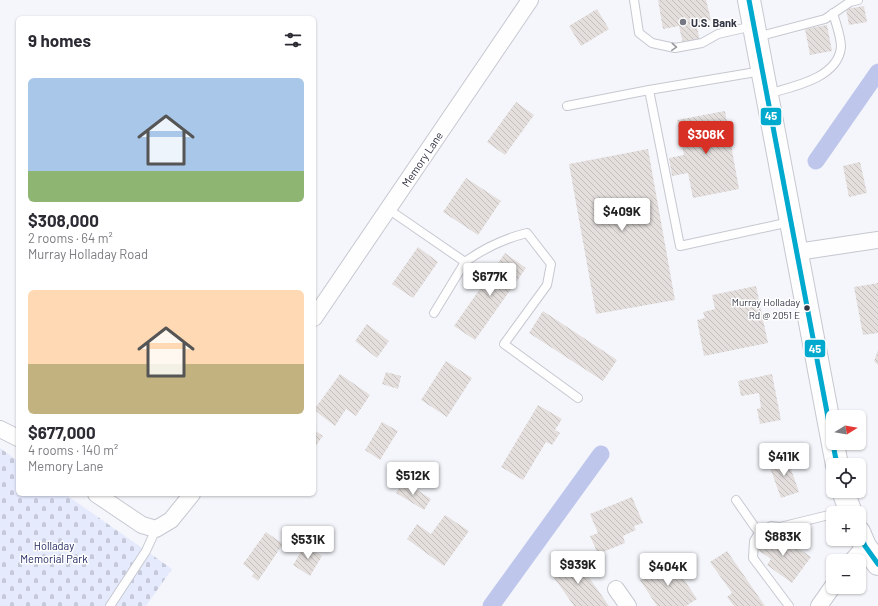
<!DOCTYPE html>
<html lang="en">
<head>
<meta charset="utf-8">
<style>
	body { margin:0; font-family:Barlow,sans-serif; background:#f2f2f3; color:#2b2b33; height:100vh; display:flex; flex-direction:column; font-size:15px; white-space:nowrap }
	* { box-sizing:border-box; margin:0 }
	p { font-size:13px; color:#7c7c81 }
	.icon { flex:none; width:22px; height:22px; fill:none; stroke:currentColor; stroke-width:2; stroke-linecap:round; stroke-linejoin:round }
	.map { position:relative; flex:1; overflow:hidden }
	.side { position:absolute; left:16px; top:16px; width:300px; height:480px; display:flex; flex-direction:column; background:#fff; border-radius:6px; box-shadow:0 1px 3px #0004 }
	.side>* { flex:none }
	.needle { width:26px; rotate:79deg }
	.tools { position:absolute; left:826px; top:410px; display:grid; gap:8px }
	.tools a { display:grid; place-items:center; width:40px; height:40px; border-radius:6px; background:#fff; box-shadow:0 1px 3px #0004; font-size:20px }
	.price { position:absolute; translate:-50% -34px; padding:0 9px; border-radius:4px; background:#fff; color:#222; font-size:13px; line-height:26px; filter:drop-shadow(0 1px 2px #0008) }
	.price::after { content:''; position:absolute; left:50%; top:24px; width:12px; height:9px; margin-left:-6px; background:inherit; clip-path:polygon(0 0,100% 0,50% 100%) }
	.price.active { background:#d93025; color:#fff }
	ul { padding:0; list-style:none }
	li { display:grid; align-content:center; gap:8px; height:212px; padding:0 12px }
	li span { display:grid; place-items:center; height:124px; border-radius:6px; color:#555 }
	li>.icon { margin-inline-start:auto }
	span .icon { width:72px; height:72px; fill:#fffc; stroke-width:1 }
	li b { font-size:17px }
	h2 { display:flex; justify-content:space-between; align-items:center; height:48px; padding:0 12px; font-size:17px }
	.map>svg:first-child { display:block }
	.cemetery { fill:url(#cemetery-stones) }
	.lines { fill:none; stroke-linecap:round; stroke-linejoin:round }
	.canal { stroke:#bec7eb; stroke-width:17 }
	.building { fill:url(#building-back-hatch) }
	.service-casing { stroke:#c6c8d1; stroke-width:10 }
	.minor-casing { stroke:#c6c8d1; stroke-width:18 }
	.secondary-casing { stroke:#c6c8d1; stroke-width:24 }
	.service { stroke:#fefefe; stroke-width:8 }
	.minor { stroke:#fefefe; stroke-width:16 }
	.secondary { stroke:#fefefe; stroke-width:22 }
	.bus-1-casing { stroke:#fff; stroke-width:8 }
	.bus-1 { stroke:#00a9ce; stroke-width:5 }
	.oneway { stroke:#989aa0 }
	.poi-dot { fill:#767983; stroke:#fff; stroke-width:1.5 }
	.bus-dot { fill:#323543; stroke:#fff; stroke-width:1.5 }
	.labels { text-anchor:middle; dominant-baseline:central; stroke-width:3; stroke-linejoin:round; paint-order:stroke }
	.bus-label { font-size:10px; fill:#323543; stroke:#fff; text-anchor:end }
	.poi-label { font-size:11px; font-weight:bold; fill:#323543; stroke:#fff; text-anchor:start }
	.street-label { font-size:11px; fill:#323543; stroke:#fff }
	.park-label { font-size:11px; fill:#202760; stroke:#fff }
	.line-badge { stroke:#fff; stroke-width:1.5 }
	.badge-label { font-size:11px; text-anchor:middle; font-weight:bold; fill:#fff }
</style>
</head>
<body>
<div class="map">
<svg width="878" height="606" viewBox="0 0 878 606">
	<defs>
		<pattern id="cemetery-stones" width="16" height="16" patternUnits="userSpaceOnUse"><rect width="16" height="16" fill="#e5eafd"/><path d="M2 7V4a2 2 0 0 1 4 0v3zM10 15v-3a2 2 0 0 1 4 0v3z" fill="#c5c9da"/></pattern>
		<pattern id="building-back-hatch" width="6" height="6" patternUnits="userSpaceOnUse"><rect width="6" height="6" fill="#e4dfdd"/><path d="M-1 5l2 2M0 0l6 6M5-1l2 2" fill="none" stroke="#c4c0bf"/></pattern>
	</defs>
	<rect width="100%" height="100%" fill="#f5f6fb"/>
	<path class="cemetery" d="M0 448 18 461V494H65L172 569 146 606H0Z"/>
	<g class="lines">
		<path class="canal" d="M816 161 878 72
			M491 606 601 454"/>
	</g>
	<path class="building" d="M658 0H706L711 20 696 23 700 41 683 44 679 26 663 29Z
		M864 6 867 22 849 25 846 9Z
		M597 9 609 29 581 46 569 26Z
		M827 25 832 51 810 55 805 29Z
		M516 102 534 115 505 155 487 142Z
		M725 111 739 189 693 198 688 173 672 176 669 158 684 155 677 120Z
		M648 149 675 300 596 314 569 164Z
		M860 162 867 193 849 197 843 166Z
		M466 178 501 201 478 235 443 212Z
		M418 247 438 262 413 298 392 284Z
		M505 253 526 268 475 340 454 326Z
		M878 283V333L863 335 854 287Z
		M756 286 768 343 704 356 697 320 705 318 703 312 715 309 712 295Z
		M543 311 617 360 603 381 529 333Z
		M367 324 389 341 377 358 355 341Z
		M878 350V365L874 361Z
		M446 361 472 378 447 417 421 400Z
		M386 372 401 376 398 389 382 384Z
		M340 374 370 395 356 416 346 409 335 426 314 410Z
		M772 374 781 420 760 424 757 409 761 408 759 393 741 396 738 381Z
		M538 405 562 419 555 430 560 433 552 445 546 442 523 480 501 467Z
		M382 422 398 431 380 460 365 450Z
		M314 430 323 436 314 448Z
		M786 455 799 492 781 498 768 462Z
		M403 481 431 499 424 510 396 493Z
		M632 497 643 523 634 526 636 530 623 536 625 543 598 554 590 536 598 533 590 514Z
		M445 515 469 531 444 566 407 539 417 524 431 534Z
		M266 532 283 544 258 581 252 576 254 573 243 564Z
		M766 533 781 545 785 539 811 557 792 583 767 565 771 559 755 548Z
		M305 545 322 556 310 576 293 565Z
		M727 551 765 606H734L727 597 732 593 710 562Z
		M574 556 609 606H574L550 572Z
		M671 560 697 599 686 606H657L640 580Z"/>
	<g class="lines">
		<defs>
			<path id="service" d="M634 0 639 33 652 43 675 48 702 43 718 34 753 26
				M757 37 825 19 850 2 858 0
				M762 71 649 90 680 246 790 222
				M767 94C791 87 838 79 841 47 841 36 836 24 833 13
				M567 106 649 90
				M388 209 465 262 434 313
				M465 262C484 248 503 239 527 233L551 264 547 285 504 344 578 398
				M736 500 759 533
				M110 606 146 551 156 529
				M789 606 753 558 754 541 759 533 771 526 780 527 833 514"/>
			<path id="minor" d="M797 252 878 240
				M314 318 530 0
				M0 429 18 438
				M96 494 142 525 156 529 171 520 192 494
				M852 561 865 546
				M616 589 628 606
				M819 606 833 586"/>
			<path id="secondary" d="M749 0 837 465
				M843 491 851 513
				M859 532 865 546 878 564"/>
		</defs>
		<use href="#service" class="service-casing"/>
		<use href="#minor" class="minor-casing"/>
		<use href="#secondary" class="secondary-casing"/>
		<use href="#service" class="service"/>
		<use href="#minor" class="minor"/>
		<use href="#secondary" class="secondary"/>
		<defs>
			<path id="bus-1" d="M749 0 837 465
				M859 532 865 546 878 564"/>
		</defs>
		<use href="#bus-1" class="bus-1-casing"/>
		<use href="#bus-1" class="bus-1"/>
	</g>
	<defs><path id="oneway-chevron" d="M-2-3.5L2.5 0L-2 3.5" fill="none" stroke-width="1.6" stroke-linecap="round" stroke-linejoin="round"/></defs>
	<use class="oneway" href="#oneway-chevron" transform="translate(674 47) rotate(4)"/>
	<circle class="poi-dot" cx="683" cy="22" r="4"/>
	<circle class="bus-dot" cx="807" cy="308" r="3.5"/>
	<g class="labels">
		<g class="bus-label">
			<text x="800" y="302">Murray Holladay<tspan x="800" dy="13">Rd @ 2051 E</tspan></text>
		</g>
		<g class="poi-label">
			<text x="691" y="22">U.S. Bank</text>
		</g>
		<g class="street-label">
			<text transform="translate(422 159) rotate(-56)">Memory Lane</text>
		</g>
		<g class="park-label">
			<text x="54" y="545">Holladay<tspan x="54" dy="13">Memorial Park</tspan></text>
		</g>
	</g>
	<g class="line-badge">
		<rect x="760" y="107" width="22" height="19" rx="4" fill="#00a9ce"/>
		<rect x="804" y="339" width="22" height="19" rx="4" fill="#00a9ce"/>
	</g>
	<g class="badge-label">
		<text x="771" y="120">45</text>
		<text x="815" y="353">45</text>
	</g>
</svg>
<div class="tools">
<a><svg class="needle" viewBox="-14 -14 28 28"><path d="M0-13l5 13h-10z" fill="#e53935"/><path d="M0 13l5-13h-10z" fill="#7c7c81"/></svg></a>
<a><svg class="icon" aria-label="locate" viewBox="0 0 24 24"><circle cx="12" cy="12" r="6"/><path d="M12 2v4M12 18v4M2 12h4M18 12h4"/></svg></a>
<a>+</a>
<a>−</a>
</div>
<b class="price active" style="left:706px;top:155px">$308K</b>
<b class="price" style="left:622px;top:232px">$409K</b>
<b class="price" style="left:490px;top:297px">$677K</b>
<b class="price" style="left:784px;top:477px">$411K</b>
<b class="price" style="left:413px;top:496px">$512K</b>
<b class="price" style="left:783px;top:557px">$883K</b>
<b class="price" style="left:308px;top:560px">$531K</b>
<b class="price" style="left:578px;top:585px">$939K</b>
<b class="price" style="left:668px;top:587px">$404K</b>
<section class="side">
<h2>9 homes<svg class="icon" aria-label="filters" viewBox="0 0 24 24"><path d="M4 7h16M4 17h16"/><circle cx="9" cy="7" r="2"/><circle cx="15" cy="17" r="2"/></svg></h2>
<ul>
<li><span style="background:linear-gradient(#a9c7e8 75%,#8fb573 0)"><svg class="icon" aria-label="home" viewBox="0 0 24 24"><path d="M3 11l9-7 9 7M6 9v11h12V9"/></svg></span><div><b>$308,000</b><p>2 rooms · 64 m²</p><p>Murray Holladay Road</p></div></li>
<li><span style="background:linear-gradient(#ffd9b3 60%,#c2b280 0)"><svg class="icon" aria-label="home" viewBox="0 0 24 24"><path d="M3 11l9-7 9 7M6 9v11h12V9"/></svg></span><div><b>$677,000</b><p>4 rooms · 140 m²</p><p>Memory Lane</p></div></li>
</ul>
</section>
</div>
</body>
</html>
